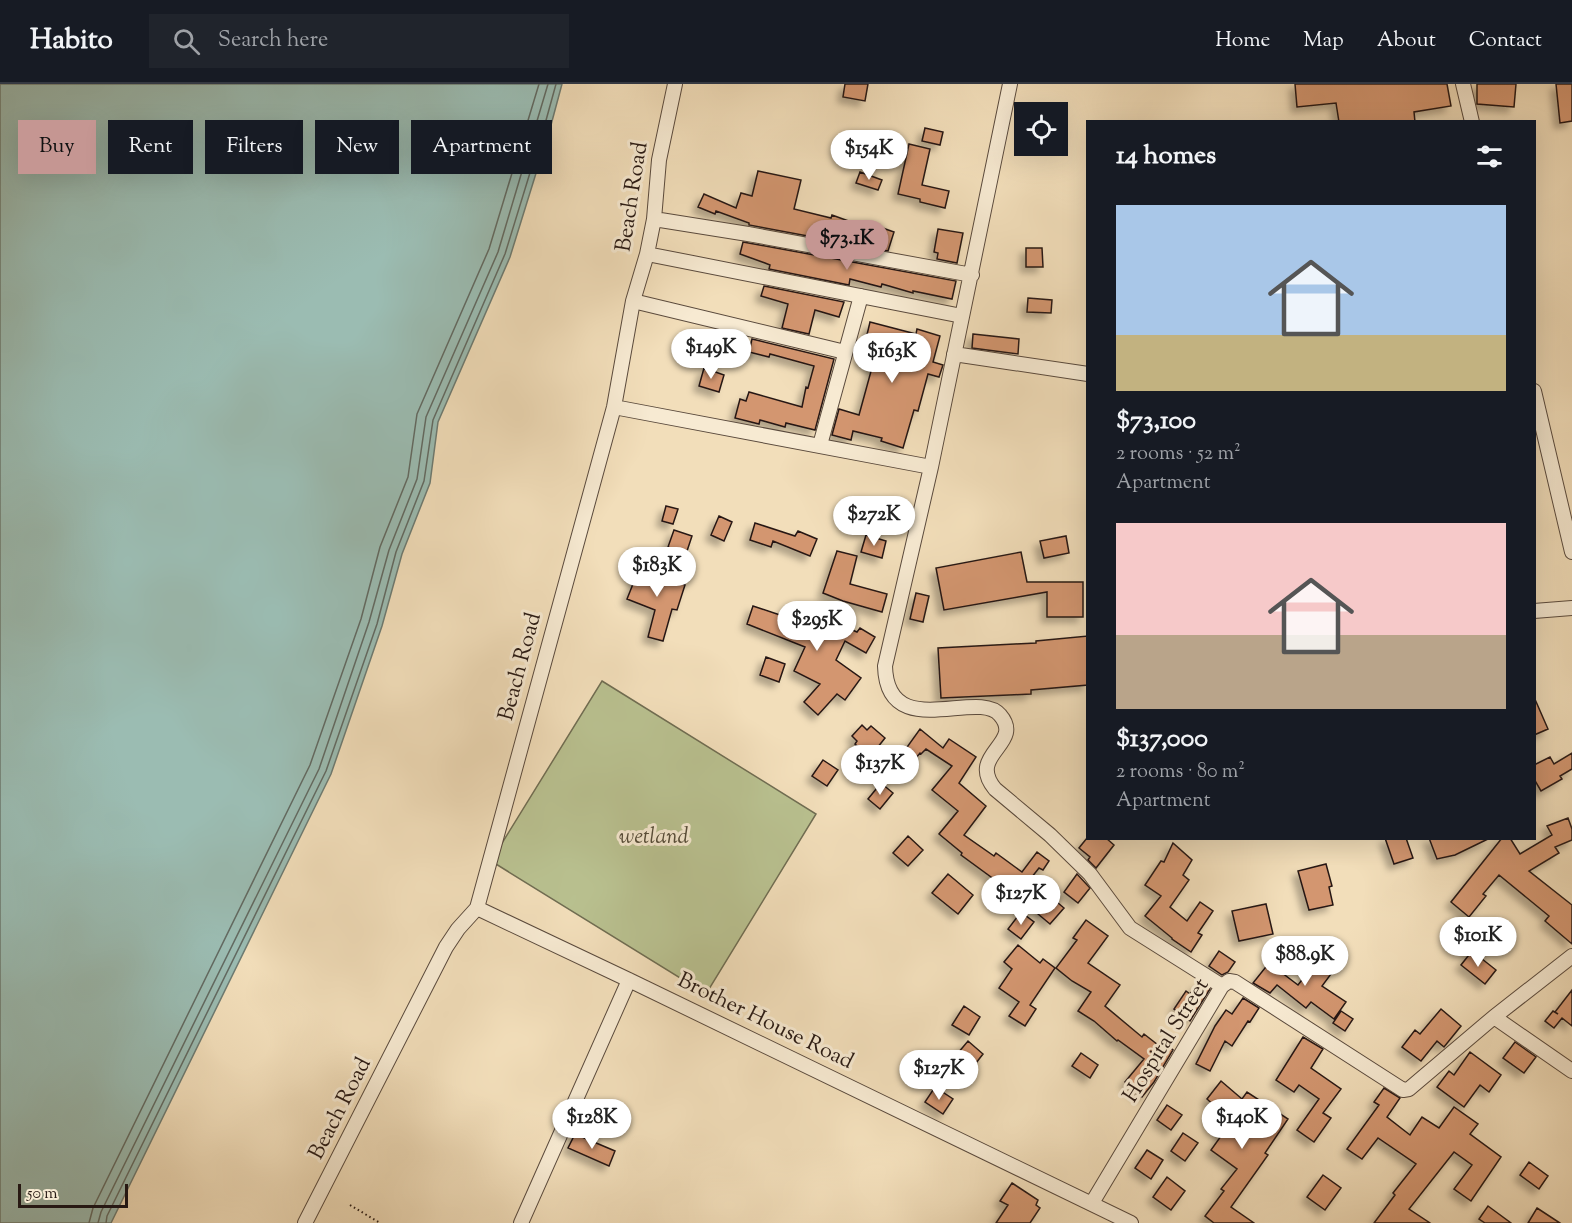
<!DOCTYPE html>
<html lang="en">
<head>
<meta charset="utf-8">
<style>
	body { margin:0; font-family:"Sorts Mill Goudy",serif; background:#20242c; color:#f1f3f6; height:100vh; display:flex; flex-direction:column; font-size:22px; white-space:nowrap }
	* { box-sizing:border-box; margin:0 }
	p { font-size:20px; color:#9ea1a6 }
	.icon { flex:none; width:33px; height:33px; fill:none; stroke:currentColor; stroke-width:2; stroke-linecap:round; stroke-linejoin:round }
	.map { position:relative; flex:1; overflow:hidden }
	.sheet { position:absolute; left:1086px; top:36px; width:450px; height:720px; display:flex; flex-direction:column; background:#171b24; border-radius:0px; box-shadow:0 6px 24px #0002 }
	.sheet>* { flex:none }
	.banner { position:absolute; left:18px; top:36px; width:570px; height:54px; display:flex; gap:12px }
	.tools { position:absolute; left:1014px; top:18px; display:grid; gap:12px }
	.tools a { display:grid; place-items:center; width:54px; height:54px; border-radius:0px; background:#171b24; box-shadow:0 6px 24px #0002; font-size:30px }
	.scale { position:absolute; left:18px; bottom:15px; width:110px; box-sizing:border-box; padding-left:6px; border:3px solid #281913; border-top:0; font-size:16px; line-height:21px; white-space:nowrap; color:#281913; -webkit-text-stroke:4px #f7ead2; paint-order:stroke }
	.price { position:absolute; translate:-50% -51px; padding:0 14px; border-radius:21px; background:#fff; color:#222; font-size:20px; line-height:39px; filter:drop-shadow(0 2px 3px #0008) }
	.price::after { content:''; position:absolute; left:50%; top:36px; width:18px; height:14px; margin-left:-9px; background:inherit; clip-path:polygon(0 0,100% 0,50% 100%) }
	.price.selected { background:#c59692; color:#111 }
	ul { padding:0; list-style:none }
	li { display:grid; align-content:center; gap:12px; height:318px; padding:0 30px }
	li span { display:grid; place-items:center; height:186px; border-radius:0px; color:#555 }
	li>.icon { margin-inline-start:auto }
	span .icon { width:108px; height:108px; fill:#fffc; stroke-width:1 }
	li b { font-size:26px }
	h2 { display:flex; justify-content:space-between; align-items:center; height:72px; padding:0 30px; font-size:26px }
	.chip { padding:0 21px; border-radius:0px; background:#171b24; box-shadow:0 6px 24px #0002; font-size:21px; line-height:54px }
	.chip.selected { background:#c59692; color:#111 }
	header { display:flex; align-items:center; gap:36px; box-sizing:border-box; height:84px; padding:0 30px; background:#171b24; border-bottom:2px solid #363941 }
	header strong { font-size:28px }
	nav { display:flex; gap:33px; margin-inline-start:auto; font-size:21px }
	.search { width:420px; height:54px; background:#20242c; display:flex; align-items:center; gap:15px; box-sizing:border-box; padding:0 21px; border-radius:0px; color:#9ea1a6; font-size:22px }
	.map>svg:first-child { display:block }
	.green { fill:#b9c190; stroke:#706d52; stroke-width:1.5 }
	.water { fill:#9bbcb2; stroke:#6d7b72; stroke-width:1.5 }
	.lines { fill:none; stroke-linecap:round; stroke-linejoin:round }
	.shore { stroke:#626a62; stroke-width:1.5 }
	.building { fill:#d3966f; stroke:#281913; stroke-width:1.5; filter:url(#shadow) }
	.minor-casing { stroke:#5a4a3d; stroke-width:16 }
	.path { stroke:#281913; stroke-width:2; stroke-dasharray:1.5 3; stroke-linecap:butt }
	.minor { stroke:#f7ead2; stroke-width:14 }
	.labels { text-anchor:middle; dominant-baseline:central; stroke-width:6; stroke-linejoin:round; paint-order:stroke }
	.street-label { font-size:22px; fill:#281913; stroke:#f7ead2 }
	.park-label { font-size:22px; font-style:italic; fill:#544b38; stroke:#f7ead2 }
</style>
</head>
<body>
<header>
<strong>Habito</strong>
<div class="search"><svg class="icon" aria-label="search" viewBox="0 0 24 24"><circle cx="10" cy="10" r="6"/><path d="M15 15l6 6"/></svg>Search here</div>
<nav><a>Home</a><a>Map</a><a>About</a><a>Contact</a></nav>
</header>
<div class="map">
<svg width="1572" height="1139" viewBox="0 0 1572 1139">
	<defs>
		<filter id="shadow"><feDropShadow dx="-5.5" dy="5.5" stdDeviation="3" flood-color="#0004"/></filter>
	</defs>
	<rect width="100%" height="100%" fill="#f2deba"/>
	<filter id="stains"><feTurbulence type="fractalNoise" baseFrequency=".00333" numOctaves="4"/><feColorMatrix values="0 0 0 0 .2 0 0 0 0 .09 0 0 0 0 .02 0 0 0 .5 -.17"/></filter>
	<radialGradient id="worn" r=".72"><stop offset=".6" stop-color="#630" stop-opacity="0"/><stop offset="1" stop-color="#630" stop-opacity=".3"/></radialGradient>
	<path class="green" d="M602 597 816 730 706 910 491 777Z"/>
	<path class="water" d="M0 0H562L551 41 510 173 438 338 430 399 402 470 382 542 331 690 111 1139H0Z"/>
	<g class="lines">
		<path class="shore" d="M89 1139 93 1124 310 681 361 535 380 463 408 393 417 330 489 165 539 0
			M98 1139 101 1128 319 685 369 538 389 466 417 395 426 333 498 168 548 0
			M106 1139 107 1132 326 687 377 540 396 468 424 397 433 336 505 170 545 40 556 0"/>
	</g>
	<path class="building" d="M845 0H868L865 17 843 13Z
		M1295 0H1447L1451 22 1414 28 1415 38H1339L1336 19 1297 23Z
		M1477 0H1516L1514 23 1477 20Z
		M1556 0H1572V37L1560 39Z
		M925 44 943 48 940 61 922 57Z
		M909 60 930 65 922 101 949 107 945 124 920 118V115L898 110Z
		M758 87 801 96 794 125 831 134 832 131 876 147 877 142 894 148 888 167 749 141V139L716 127 715 130 698 123 704 110 736 124 741 109 752 112Z
		M860 88 882 96 878 106 856 99Z
		M938 145 963 149 957 179 937 175 938 169 934 168Z
		M743 158 956 197 952 215 913 207V209L882 200 881 203 850 195 849 201 769 185 770 181 765 179 740 170Z
		M1026 164H1042L1043 183H1026Z
		M764 202 844 218 839 233 815 226 809 250 782 244 788 220 761 212Z
		M1028 214 1052 216 1051 229 1027 228Z
		M870 238 916 250 917 245 940 252 933 278 943 281 939 293 928 290 918 327 914 326 903 364 881 357 882 354 853 347 851 356 832 351 839 325 859 331 873 280 861 276Z
		M973 250 1019 255 1018 270 972 264Z
		M752 255 834 275 815 346 786 339 785 343 760 336 759 340 735 334 740 315 746 317 749 308 802 323 806 303 808 304 814 282 770 270 769 273 749 268Z
		M704 284 724 291 719 308 699 302Z
		M666 422 678 425 673 440 662 437Z
		M719 432 732 438 724 457 711 451Z
		M755 439 795 452 798 447 817 455 810 472 773 457 771 463 750 456Z
		M674 446 692 452 686 470 668 463Z
		M866 451 886 457 882 474 861 468Z
		M1066 452 1069 469 1044 474 1040 457Z
		M837 467 857 472 850 500 887 510 882 528 843 517 823 509Z
		M1021 468 1027 498H1083V533H1047V508L944 526 936 484Z
		M641 480 663 488 661 492 685 501 677 526 672 525 663 557 648 553 655 526 627 515 633 500H635Z
		M916 509 929 512 923 538 910 535Z
		M753 522 780 531 807 543 813 529 857 548 860 544 875 553 866 569 845 557 836 576 861 594 845 616 837 610 818 631 804 618 820 600 794 587 805 563 747 540Z
		M1088 552V601L1031 606V610L941 614 938 564 1036 559V557Z
		M766 573 785 580 779 598 760 591Z
		M1534 613 1548 645 1534 651Z
		M862 641 867 646 871 642 885 654 870 673 855 660 857 657 852 652Z
		M920 645 943 664 949 655 976 673 959 699 986 722 964 751 994 772 996 769 1022 788 1037 768 1049 777 1043 786 1039 784 1017 812 961 771 962 769 939 750 958 727 932 706 952 682 926 665 921 670 920 669 910 681 900 673Z
		M1572 669V685L1560 692 1562 695 1541 707 1534 695V681L1550 673 1554 680Z
		M823 676 838 686 827 702 812 692Z
		M881 699 893 709 880 725 868 715Z
		M1568 734 1572 745V756L1555 763 1559 769 1529 787 1572 821V860L1545 837 1549 832 1499 791 1483 810 1486 812 1469 833 1451 818 1502 754H1510L1520 770 1552 751 1547 742Z
		M908 752 923 766 908 782 893 769Z
		M1087 754H1106L1114 761 1096 784 1088 776 1090 773 1079 764Z
		M1385 754H1406L1413 774 1394 780Z
		M1429 754H1490L1455 771 1437 775Z
		M1173 759 1192 776 1183 791 1189 796 1170 823 1187 837 1200 818 1213 827 1198 849 1202 851 1191 868 1172 855V854L1145 832 1161 812 1145 801 1161 777 1164 778Z
		M1326 780 1332 802 1329 803 1333 821 1309 826 1298 787Z
		M948 790 973 811 958 830 932 809Z
		M1077 790 1090 804 1078 819 1064 808Z
		M1051 813 1064 824 1050 840 1038 830Z
		M1266 820 1273 850 1239 857 1232 827Z
		M1021 828 1034 838 1021 855 1008 845Z
		M1086 836 1108 852 1088 879 1120 901 1105 922 1142 953 1144 950 1162 964 1166 960 1173 966 1154 998 1142 1013 1125 998 1144 975 1118 956 1117 957 1094 937 1078 927 1091 908 1072 897 1056 884 1077 856 1073 854Z
		M1018 861 1040 879 1043 875 1055 884 1030 921 1036 925 1025 942 1009 932 1019 918 999 904 1012 885 1004 878Z
		M1219 867 1235 878 1228 888 1222 891 1209 882Z
		M1472 867 1496 886 1485 900 1461 881Z
		M1319 874 1334 886 1322 902 1346 918 1334 935 1311 918 1306 924 1277 901 1270 909 1253 899 1269 879 1298 901Z
		M1199 898 1210 905 1190 937 1174 925 1186 907 1190 910Z
		M1572 906V942L1562 934 1554 944 1545 937 1553 927 1558 930 1555 928Z
		M1243 914 1259 924 1250 938 1248 937 1232 962 1225 957 1210 987 1196 980 1215 942 1226 926 1232 930Z
		M964 922 980 933 969 951 952 941Z
		M1441 925 1461 942 1444 963 1437 957 1421 977 1402 963 1415 946 1420 950Z
		M1341 927 1353 935 1345 947 1333 939Z
		M1303 953 1323 965 1311 984 1341 1005 1323 1029 1331 1034 1314 1058 1297 1046 1319 1015 1299 1001 1294 1008 1276 996Z
		M968 957 983 970 969 988 953 975Z
		M1515 958 1536 973 1524 989 1503 974Z
		M1470 968 1501 991 1489 1008 1480 1001 1464 1023 1437 1003 1449 987 1454 991Z
		M1081 969 1098 981 1090 994 1072 982Z
		M1221 997 1242 1015 1247 1008 1288 1035 1265 1069 1268 1071 1231 1123 1254 1139H1214L1205 1132 1224 1107 1221 1105 1237 1085 1211 1066 1226 1045 1244 1058 1258 1040 1228 1017 1220 1027 1207 1015Z
		M935 1003 953 1015 943 1030 925 1018Z
		M1384 1004 1400 1014 1387 1033 1410 1051 1422 1033 1439 1044 1454 1023 1478 1040 1470 1050 1501 1073 1471 1117 1454 1105 1472 1081 1454 1068 1409 1125 1430 1139H1374L1395 1111 1393 1109 1416 1080 1378 1054 1362 1075 1347 1065 1379 1021 1374 1018Z
		M1167 1021 1182 1031 1171 1046 1157 1036Z
		M1183 1049 1198 1059 1185 1077 1171 1067Z
		M575 1050 615 1067 609 1082 568 1064Z
		M1147 1066 1163 1076 1151 1095 1135 1084Z
		M1529 1078 1548 1092 1539 1105 1520 1091Z
		M1323 1091 1341 1104 1325 1126 1307 1113Z
		M1167 1093 1185 1107 1171 1126 1153 1113Z
		M1012 1099 1038 1116 1036 1121 1040 1124 1030 1139H996L1008 1121 1000 1117Z
		M1488 1122 1511 1139H1485L1479 1135Z
		M1537 1124 1560 1139H1528Z"/>
	<g class="lines">
		<defs>
			<path id="minor" d="M1463 0 1472 38
				M654 135 748 150 972 191
				M647 170 962 232
				M633 217 845 268
				M954 270 1088 290
				M1534 307 1572 468
				M614 323 931 383 1010 0
				M820 361 861 212
				M931 383 885 582C887 660 978 604 1000 631 1025 660 966 670 995 705L1050 751 1090 790 1130 844 1222 902
				M1534 527 1572 524
				M477 824 629 896 1131 1139
				M1494 933 1572 872
				M1092 1119 1222 902 1229 897 1235 898 1403 1006 1409 1005 1494 933 1572 987
				M305 1139 446 863 458 845 477 824 614 323 633 217 647 170 654 135 659 76 675 0
				M521 1139 629 896"/>
		</defs>
		<use href="#minor" class="minor-casing"/>
		<path class="path" d="M350 1121 380 1139"/>
		<use href="#minor" class="minor"/>
	</g>
	<g class="labels">
		<g class="street-label">
			<text transform="translate(633 113) rotate(-81)">Beach Road</text>
			<text transform="translate(521 583) rotate(-75)">Beach Road</text>
			<text transform="translate(765 938) rotate(26)">Brother House Road</text>
			<text transform="translate(1167 957) rotate(-58)">Hospital Street</text>
			<text transform="translate(341 1025) rotate(-63)">Beach Road</text>
		</g>
		<g class="park-label">
			<text x="654" y="754">wetland</text>
		</g>
	</g>
	<rect width="100%" height="100%" filter="url(#stains)"/>
	<rect width="100%" height="100%" fill="url(#worn)"/>
</svg>
<div class="tools">
<a><svg class="icon" aria-label="locate" viewBox="0 0 24 24"><circle cx="12" cy="12" r="6"/><path d="M12 2v4M12 18v4M2 12h4M18 12h4"/></svg></a>
</div>
<div class="scale">50 m</div>
<b class="price" style="left:869px;top:97px">$154K</b>
<b class="price selected" style="left:847px;top:187px">$73.1K</b>
<b class="price" style="left:711px;top:296px">$149K</b>
<b class="price" style="left:892px;top:300px">$163K</b>
<b class="price" style="left:874px;top:463px">$272K</b>
<b class="price" style="left:657px;top:514px">$183K</b>
<b class="price" style="left:817px;top:568px">$295K</b>
<b class="price" style="left:880px;top:712px">$137K</b>
<b class="price" style="left:1021px;top:842px">$127K</b>
<b class="price" style="left:1478px;top:884px">$101K</b>
<b class="price" style="left:1305px;top:903px">$88.9K</b>
<b class="price" style="left:939px;top:1017px">$127K</b>
<b class="price" style="left:592px;top:1066px">$128K</b>
<b class="price" style="left:1242px;top:1066px">$140K</b>
<div class="banner">
<a class="chip selected">Buy</a>
<a class="chip">Rent</a>
<a class="chip">Filters</a>
<a class="chip">New</a>
<a class="chip">Apartment</a>
</div>
<section class="sheet">
<h2>14 homes<svg class="icon" aria-label="filters" viewBox="0 0 24 24"><path d="M4 7h16M4 17h16"/><circle cx="9" cy="7" r="2"/><circle cx="15" cy="17" r="2"/></svg></h2>
<ul>
<li><span style="background:linear-gradient(#a9c7e8 70%,#c2b280 0)"><svg class="icon" aria-label="home" viewBox="0 0 24 24"><path d="M3 11l9-7 9 7M6 9v11h12V9"/></svg></span><div><b>$73,100</b><p>2 rooms · 52 m²</p><p>Apartment</p></div></li>
<li><span style="background:linear-gradient(#f6c9c9 60%,#b9a48a 0)"><svg class="icon" aria-label="home" viewBox="0 0 24 24"><path d="M3 11l9-7 9 7M6 9v11h12V9"/></svg></span><div><b>$137,000</b><p>2 rooms · 80 m²</p><p>Apartment</p></div></li>
</ul>
</section>
</div>
</body>
</html>
